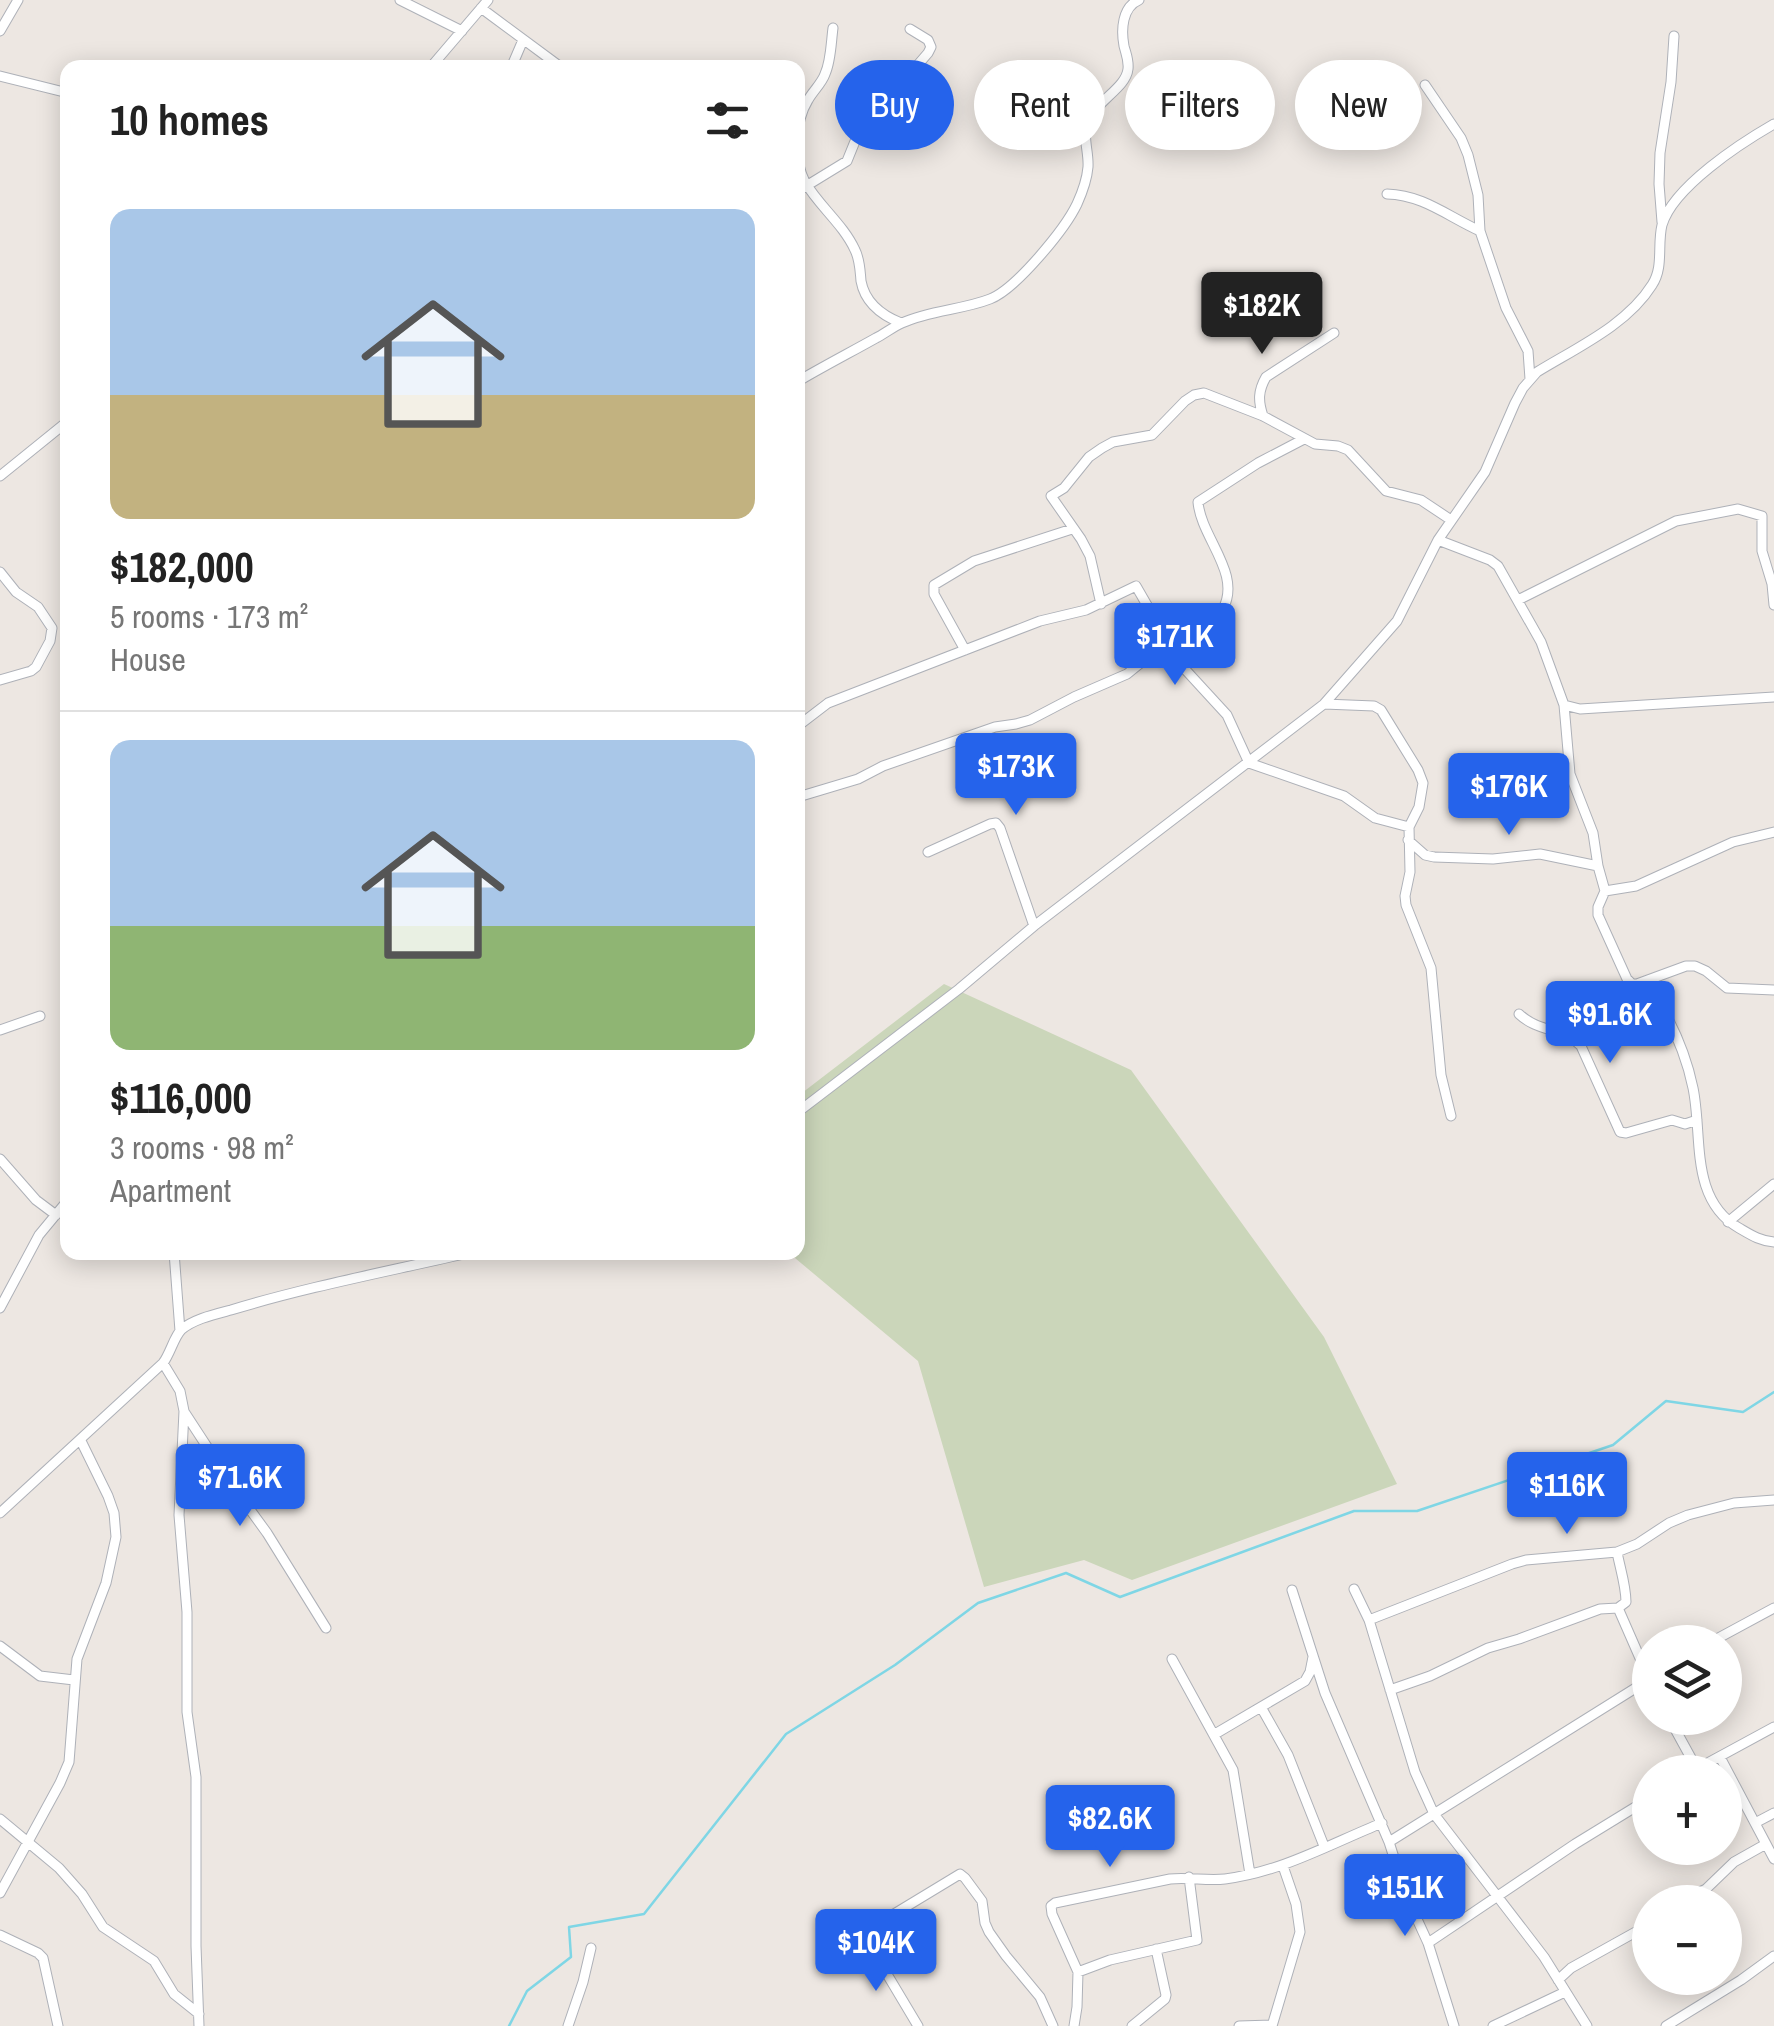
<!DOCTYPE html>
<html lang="en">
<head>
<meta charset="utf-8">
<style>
	body { margin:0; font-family:"Archivo Narrow",sans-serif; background:#f2f2f2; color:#222; height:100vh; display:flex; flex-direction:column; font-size:38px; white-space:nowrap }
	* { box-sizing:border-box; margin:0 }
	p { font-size:32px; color:#767676 }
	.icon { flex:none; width:55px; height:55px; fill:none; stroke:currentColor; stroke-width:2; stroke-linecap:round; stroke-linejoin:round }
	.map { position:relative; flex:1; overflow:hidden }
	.side { position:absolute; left:60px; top:60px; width:745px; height:1200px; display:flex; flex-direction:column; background:#fff; border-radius:20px; box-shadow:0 5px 25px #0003 }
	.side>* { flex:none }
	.banner { position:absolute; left:835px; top:60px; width:788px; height:90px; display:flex; gap:20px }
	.controls { position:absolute; left:1632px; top:1625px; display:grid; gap:20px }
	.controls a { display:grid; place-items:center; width:110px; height:110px; border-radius:50%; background:#fff; box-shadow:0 5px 25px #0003; font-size:50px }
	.price { position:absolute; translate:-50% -85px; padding:0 22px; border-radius:10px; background:#2563eb; color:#fff; font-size:32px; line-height:65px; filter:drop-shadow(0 2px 5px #0008) }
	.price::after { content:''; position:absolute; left:50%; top:60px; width:30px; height:22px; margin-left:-15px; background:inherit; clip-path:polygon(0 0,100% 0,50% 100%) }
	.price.current { background:#222; color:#fff }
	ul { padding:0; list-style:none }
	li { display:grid; align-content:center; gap:20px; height:530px; padding:0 50px }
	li+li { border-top:2px solid #e0e0e0 }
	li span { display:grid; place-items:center; height:310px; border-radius:20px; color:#555 }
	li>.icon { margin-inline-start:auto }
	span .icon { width:180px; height:180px; fill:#fffc; stroke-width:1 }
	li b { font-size:42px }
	h2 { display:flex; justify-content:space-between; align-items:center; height:120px; padding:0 50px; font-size:42px }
	.pill { padding:0 35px; border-radius:45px; background:#fff; box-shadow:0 5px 25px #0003; font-size:35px; line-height:90px }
	.pill.current { background:#2563eb; color:#fff }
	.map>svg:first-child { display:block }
	.cemetery { fill:#cbd6ba }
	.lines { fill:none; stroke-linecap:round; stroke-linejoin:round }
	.stream { stroke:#7fd6e5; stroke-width:2.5 }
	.minor-casing { stroke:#aeb1b8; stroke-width:11 }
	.minor { stroke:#fff; stroke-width:9 }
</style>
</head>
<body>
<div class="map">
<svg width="1774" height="2026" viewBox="0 0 1774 2026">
	<rect width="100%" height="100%" fill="#ede7e2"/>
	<path class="cemetery" d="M944 984 1131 1070 1324 1337 1397 1484 1132 1580 1084 1560 984 1587 918 1361 789 1253 798 1252V1096Z"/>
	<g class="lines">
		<path class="stream" d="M509 2026 527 1991 571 1957 569 1927 644 1914 786 1734 895 1665 978 1603 1066 1573 1120 1597 1354 1511H1417L1613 1445 1666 1401 1743 1412 1774 1392"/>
		<defs>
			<path id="minor" d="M400 0 462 31
				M481 8 562 68
				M833 28C831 43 831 61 825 74 822 83 813 91 808 100 795 121 793 159 805 182 819 206 843 224 855 250 860 260 860 270 861 281 865 303 881 315 901 323
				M0 31 18 0
				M430 68 488 0
				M511 68 523 40
				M0 76 68 93
				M1425 85 1461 138 1468 155 1478 195 1480 231 1506 308 1528 351 1530 379
				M798 191 847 161 860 129 865 122 884 104 928 53 931 47 928 40 910 29
				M1387 194C1423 195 1447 216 1480 231
				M1662 222 1659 184 1660 153 1671 82 1674 36
				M798 379H802C826 365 851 352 876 338 884 334 893 327 902 323 930 310 962 310 990 299 1016 289 1065 229 1077 204 1082 193 1087 179 1088 167 1089 151 1082 138 1088 122 1097 100 1126 88 1128 69 1129 60 1126 54 1124 46 1121 30 1122 7 1139 0
				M1263 416C1258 401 1258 391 1266 377L1334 333
				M0 476 68 421
				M1438 540 1490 560 1498 566 1541 642 1564 705 1570 774 1593 833 1598 866 1605 891 1598 907V915L1627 979 1632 984H1637L1686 966H1695L1706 971 1727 988 1774 990
				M0 572 16 592 38 607 52 628 50 641 36 667 31 671 0 680
				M1518 600 1676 521 1738 509 1762 516V551L1772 584 1774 605
				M1101 604 1090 556 1081 539 1051 496 1064 488 1089 457 1102 448 1113 442 1152 435 1185 401 1194 395 1204 393 1263 416 1315 444 1338 446 1348 450 1386 491 1421 500 1451 520
				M965 650 934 594V585L974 561 1072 529
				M1324 704 1374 706 1381 710 1418 770 1423 783 1419 807 1409 827 1410 872 1405 896 1406 905 1431 968 1441 1075 1451 1116
				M1564 705 1580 709 1774 697
				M798 726 828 703 1040 621 1086 610 1136 586 1182 666 1227 715 1249 763 1344 796 1375 818 1409 827
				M798 797 858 779 883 766 995 727 1016 724 1030 720 1074 697 1127 674 1169 640 1223 609C1242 573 1201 538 1198 502L1258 463 1304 439
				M1408 840 1425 855 1434 857 1493 859 1540 854 1598 866
				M928 852 990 824 996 823 1000 828 1034 926
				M1605 891 1636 886 1733 842 1774 832
				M1646 982C1668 1014 1685 1049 1693 1088 1703 1136 1689 1199 1739 1228 1751 1235 1760 1241 1774 1242
				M1519 1014C1539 1033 1563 1027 1581 1046L1620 1132 1626 1133 1672 1120 1685 1124 1697 1120
				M0 1030 40 1016
				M798 1112 959 989 1034 926 1324 704 1397 621 1438 540 1485 472 1515 403 1523 388 1537 372C1576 348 1627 325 1652 285 1664 267 1657 245 1662 225 1673 187 1741 143 1774 124
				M0 1159 36 1200 56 1215
				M1728 1222 1774 1184
				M174 1252 180 1331
				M0 1308 39 1235 68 1200
				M163 1363 180 1391 184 1411 179 1515 187 1612V1712L196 1777V1946L199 2026
				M185 1413 230 1482 267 1533 326 1628
				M0 1513 163 1363C170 1354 174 1337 181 1330 193 1319 216 1314 231 1310 310 1286 391 1271 472 1252
				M1617 1552C1620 1568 1626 1586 1626 1602L1618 1608
				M1354 1589 1369 1620 1415 1772 1434 1814 1544 1957 1587 2026
				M1292 1590 1325 1693 1389 1842 1406 1895 1428 1943 1454 2026
				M1618 1608 1650 1681
				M1369 1620 1512 1564 1526 1560 1617 1552 1637 1544 1669 1523 1688 1515 1734 1503 1774 1500
				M1711 1642 1774 1608
				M0 1646 40 1676 74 1680
				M1172 1659 1233 1770 1250 1874
				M1390 1690 1430 1676 1488 1648 1519 1639 1600 1609 1618 1608
				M1261 1707 1288 1755 1324 1846
				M1669 1718 1697 1769
				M1215 1734 1305 1681 1310 1672 1313 1657
				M1720 1757 1774 1859
				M1691 1772 1774 1727
				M0 1819 59 1868 82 1894 103 1927 154 1961 174 1994 199 2014
				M1755 1823 1774 1813
				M1389 1842 1650 1679
				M0 1893 60 1783 69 1762 77 1659 106 1583 116 1537 114 1513 108 1496 81 1441
				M1677 1902 1706 1889 1734 1862 1766 1844
				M0 1935 38 1953 43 1958 58 2026
				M1428 1943 1575 1844 1650 1798
				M1078 1972 1110 1960 1197 1940 1189 1877
				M1558 1980 1571 1968 1650 1924
				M568 2026 583 1982 591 1948
				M918 2026 869 1944 894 1914 960 1874 965 1878 982 1901 985 1923 989 1932 1006 1956 1040 1997 1053 2026
				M1074 2026 1077 2007 1078 1972 1052 1914 1051 1906 1055 1903 1170 1879C1188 1877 1207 1881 1225 1879 1281 1872 1330 1844 1382 1823
				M1132 2026 1165 1999 1166 1995 1156 1949
				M1239 2026 1272 2025
				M1272 2026 1300 1932 1296 1904 1283 1866
				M1493 2026 1565 1992
				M1666 2026 1741 1980 1774 1956"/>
		</defs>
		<use href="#minor" class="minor-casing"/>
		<use href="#minor" class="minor"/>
	</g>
</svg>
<div class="controls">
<a><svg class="icon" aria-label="layers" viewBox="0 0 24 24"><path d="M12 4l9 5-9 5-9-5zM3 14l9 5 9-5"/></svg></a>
<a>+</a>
<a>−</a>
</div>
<b class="price current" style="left:1262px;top:357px">$182K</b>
<b class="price" style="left:1175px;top:688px">$171K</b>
<b class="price" style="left:1016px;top:818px">$173K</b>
<b class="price" style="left:1509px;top:838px">$176K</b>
<b class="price" style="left:1610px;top:1066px">$91.6K</b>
<b class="price" style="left:240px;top:1529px">$71.6K</b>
<b class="price" style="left:1567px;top:1537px">$116K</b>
<b class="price" style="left:1110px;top:1870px">$82.6K</b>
<b class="price" style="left:1405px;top:1939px">$151K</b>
<b class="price" style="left:876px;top:1994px">$104K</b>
<div class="banner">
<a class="pill current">Buy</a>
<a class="pill">Rent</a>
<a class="pill">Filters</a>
<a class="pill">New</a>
</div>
<section class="side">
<h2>10 homes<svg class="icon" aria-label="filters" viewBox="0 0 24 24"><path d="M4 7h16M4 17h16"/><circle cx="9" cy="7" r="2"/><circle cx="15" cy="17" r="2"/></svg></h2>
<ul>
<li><span style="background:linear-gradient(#a9c7e8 60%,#c2b280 0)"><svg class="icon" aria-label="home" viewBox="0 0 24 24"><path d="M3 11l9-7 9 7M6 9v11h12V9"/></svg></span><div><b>$182,000</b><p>5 rooms · 173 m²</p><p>House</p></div></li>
<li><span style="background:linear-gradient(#a9c7e8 60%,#8fb573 0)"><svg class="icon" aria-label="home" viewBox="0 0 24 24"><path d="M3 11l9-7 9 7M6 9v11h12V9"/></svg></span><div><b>$116,000</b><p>3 rooms · 98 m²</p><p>Apartment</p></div></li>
</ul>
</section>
</div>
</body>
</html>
